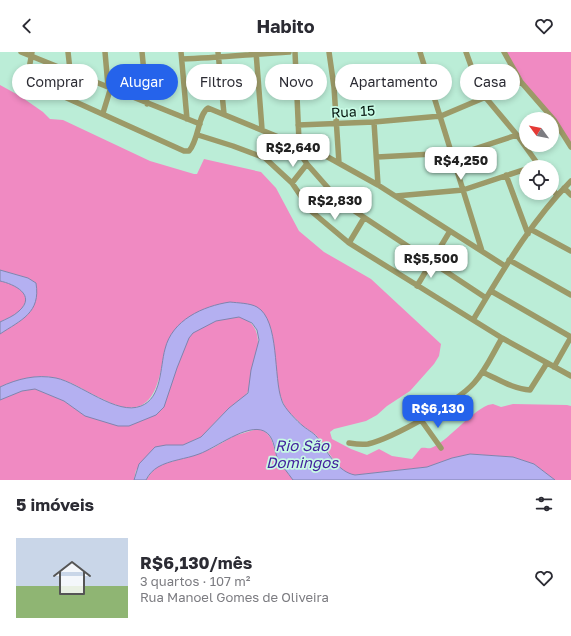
<!DOCTYPE html>
<html lang="pt">
<head>
<meta charset="utf-8">
<style>
	body { margin:0; font-family:"Golos Text",sans-serif; background:#f7f7f7; color:#2b2b33; height:100vh; display:flex; flex-direction:column; font-size:15px; white-space:nowrap }
	* { box-sizing:border-box; margin:0 }
	p { font-size:13px; color:#7c7c81 }
	.icon { flex:none; width:22px; height:22px; fill:none; stroke:currentColor; stroke-width:2; stroke-linecap:round; stroke-linejoin:round }
	.map { position:relative; height:428px; overflow:hidden }
	.drawer { display:flex; flex-direction:column; background:#fff; flex:1 }
	.drawer>* { flex:none }
	.guide { position:absolute; left:12px; top:12px; width:547px; height:36px; display:flex; gap:8px }
	.needle { width:26px; rotate:302deg }
	.tools { position:absolute; left:519px; top:60px; display:grid; gap:8px }
	.tools a { display:grid; place-items:center; width:40px; height:40px; border-radius:50%; background:#fff; box-shadow:0 2px 6px #0003; font-size:20px }
	.price { position:absolute; translate:-50% -34px; padding:0 9px; border-radius:8px; background:#fff; color:#222; font-size:13px; line-height:26px; filter:drop-shadow(0 1px 2px #0008) }
	.price::after { content:''; position:absolute; left:50%; top:24px; width:12px; height:9px; margin-left:-6px; background:inherit; clip-path:polygon(0 0,100% 0,50% 100%) }
	.price.on { background:#2563eb; color:#fff }
	ul { padding:0; list-style:none }
	li { display:flex; align-items:center; gap:12px; height:100px; padding:0 16px }
	li span { display:grid; place-items:center; flex:none; width:112px; height:80px; border-radius:0px; color:#555 }
	li>.icon { margin-inline-start:auto }
	span .icon { width:48px; height:48px; fill:#fffc; stroke-width:1 }
	li b { font-size:17px }
	h2 { display:flex; justify-content:space-between; align-items:center; height:48px; padding:0 16px; font-size:17px }
	.chip { padding:0 14px; border-radius:18px; background:#fff; box-shadow:0 2px 6px #0003; font-size:14px; line-height:36px }
	.chip.on { background:#2563eb; color:#fff }
	header { display:flex; justify-content:space-between; align-items:center; height:52px; padding:0 16px; background:#fff; font-size:18px; font-weight:700 }
	.map>svg:first-child { display:block }
	.green { fill:#f08ac2 }
	.water { fill:#b4b0f1; stroke:#8083ae }
	.lines { fill:none; stroke-linecap:round; stroke-linejoin:round }
	.street { stroke:#9c9a68; stroke-width:5.5 }
	.labels { text-anchor:middle; dominant-baseline:central; stroke-width:3.5; stroke-linejoin:round; paint-order:stroke }
	.street-label { font-size:14px; fill:#071912; stroke:#c8fae4 }
	.water-label { font-size:15px; font-style:italic; fill:#44239e; stroke:#c8fae4 }
</style>
</head>
<body>
<header><svg class="icon" aria-label="back" viewBox="0 0 24 24"><path d="M15 5l-7 7 7 7"/></svg>Habito<svg class="icon" aria-label="heart" viewBox="0 0 24 24"><path d="M12 20l-8-8c-3-5 5-10 8-4 3-6 11-1 8 4z"/></svg></header>
<div class="map">
<svg width="571" height="428" viewBox="0 0 571 428">
	<rect width="100%" height="100%" fill="#bbedd7"/>
	<path class="green" d="M505 0H571V91L531 41Z
		M0 33 20 44 43 60 50 67 63 68 150 109 194 122H197L204 107 261 120 276 136 299 179 324 200 371 227 441 292 439 304 434 312 410 339 387 354 377 363 366 369 334 377 330 380 332 387 351 397 367 403 379 397 392 404 412 407 421 396C425 395 428 397 431 396 446 391 469 361 488 353L493 352 501 355 513 352 567 353 571 354V428H555L534 412 513 405 470 402 452 406 427 415 355 423 348 422 338 414 316 383 302 373 286 357 279 341 271 276 230 250 165 297C159 330 154 371 109 350 91 343 75 330 56 326 37 322 17 327 0 335V282C25 265 37 265 36 231L28 226 0 218Z
		M0 229C14 232 37 243 19 259 14 264 6 267 0 270Z
		M239 265C271 273 254 314 249 337L246 343 229 356 201 385 183 393H177L136 418 134 428H0V348L22 339 35 337 64 349 85 364 156 363C165 355 165 348 169 337 173 325 185 288 193 280 205 270 224 266 239 265Z
		M257 377C274 380 272 394 278 407 282 414 288 421 293 428H146L154 417 160 413 198 402 213 396 234 384Z"/>
	<path class="water" d="M0 218 28 226 36 231C41 261 21 268 0 282V270C6 267 14 264 19 259 37 243 14 232 0 229Z
		M230 250C238 251 250 251 257 255 280 268 273 326 282 349 284 356 298 370 303 374 309 379 315 381 319 388 328 401 338 420 355 423L427 415 452 406 470 402 513 405 534 412 555 428H293C288 421 281 413 277 405 274 396 274 384 264 379 247 371 216 396 199 402 186 407 170 408 158 415 153 418 149 422 146 428H134L139 412 155 395 166 393H183L201 385 229 356 248 341 251 318 259 288 257 278 252 271 239 265 216 269 193 281 189 286 177 316 164 355 156 363 129 374H118L85 364 64 349 35 337 22 339 0 348V335C17 327 36 322 56 326 80 331 117 364 141 354 162 346 160 315 165 297 172 268 203 254 230 250Z"/>
	<g class="lines">
		<path class="street" d="M21 0 200 72
			M32 0 27 28 184 99H189C199 88 198 62 208 56L293 91
			M68 0 70 18
			M105 0 108 34
			M142 0 147 52
			M181 0 187 67
			M218 0 224 62
			M256 0 262 77
			M295 0 299 89
			M329 0 334 35 339 111
			M420 0 482 199
			M466 0 478 33 486 46 517 83 540 115
			M504 0 521 30 554 68 571 95
			M182 7C218 6 253 2 289 0
			M334 35 429 28
			M103 61 111 35
			M374 70 378 133
			M298 73 374 70 441 64 521 30
			M198 83 233 94 265 106 292 131 311 159 349 191 502 286 571 324
			M299 89 378 133 505 214
			M293 91 307 112 329 137 353 158 486 246
			M453 104 517 83
			M377 105 452 101
			M506 123 528 182
			M292 131 307 112
			M552 136 557 144
			M564 136 571 143
			M396 144 463 138 526 117
			M532 178 571 199
			M349 191 364 166
			M509 208 571 243
			M417 234 450 179
			M491 239 571 285
			M473 268C502 220 531 169 571 129
			M554 315 571 285
			M482 320C498 327 513 337 530 338L547 311
			M421 368 441 396
			M349 391C355 392 362 393 368 392 393 386 457 350 474 331 486 318 493 301 502 286"/>
	</g>
	<g class="labels">
		<g class="street-label">
			<text transform="translate(353 59) rotate(-3)">Rua 15</text>
		</g>
		<g class="water-label">
			<text x="302" y="393">Rio São<tspan x="302" dy="17">Domingos</tspan></text>
		</g>
	</g>
</svg>
<div class="tools">
<a><svg class="needle" viewBox="-14 -14 28 28"><path d="M0-13l5 13h-10z" fill="#e53935"/><path d="M0 13l5-13h-10z" fill="#7c7c81"/></svg></a>
<a><svg class="icon" aria-label="locate" viewBox="0 0 24 24"><circle cx="12" cy="12" r="6"/><path d="M12 2v4M12 18v4M2 12h4M18 12h4"/></svg></a>
</div>
<b class="price" style="left:293px;top:116px">R$2,640</b>
<b class="price" style="left:461px;top:129px">R$4,250</b>
<b class="price" style="left:335px;top:169px">R$2,830</b>
<b class="price" style="left:431px;top:227px">R$5,500</b>
<b class="price on" style="left:438px;top:377px">R$6,130</b>
<div class="guide">
<a class="chip">Comprar</a>
<a class="chip on">Alugar</a>
<a class="chip">Filtros</a>
<a class="chip">Novo</a>
<a class="chip">Apartamento</a>
<a class="chip">Casa</a>
</div>
</div>
<section class="drawer">
<h2>5 imóveis<svg class="icon" aria-label="filters" viewBox="0 0 24 24"><path d="M4 7h16M4 17h16"/><circle cx="9" cy="7" r="2"/><circle cx="15" cy="17" r="2"/></svg></h2>
<ul>
<li><span style="background:linear-gradient(#c9d6e8 60%,#8fb573 0)"><svg class="icon" aria-label="home" viewBox="0 0 24 24"><path d="M3 11l9-7 9 7M6 9v11h12V9"/></svg></span><div><b>R$6,130/mês</b><p>3 quartos · 107 m²</p><p>Rua Manoel Gomes de Oliveira</p></div><svg class="icon" aria-label="heart" viewBox="0 0 24 24"><path d="M12 20l-8-8c-3-5 5-10 8-4 3-6 11-1 8 4z"/></svg></li>
</ul>
</section>
</body>
</html>
